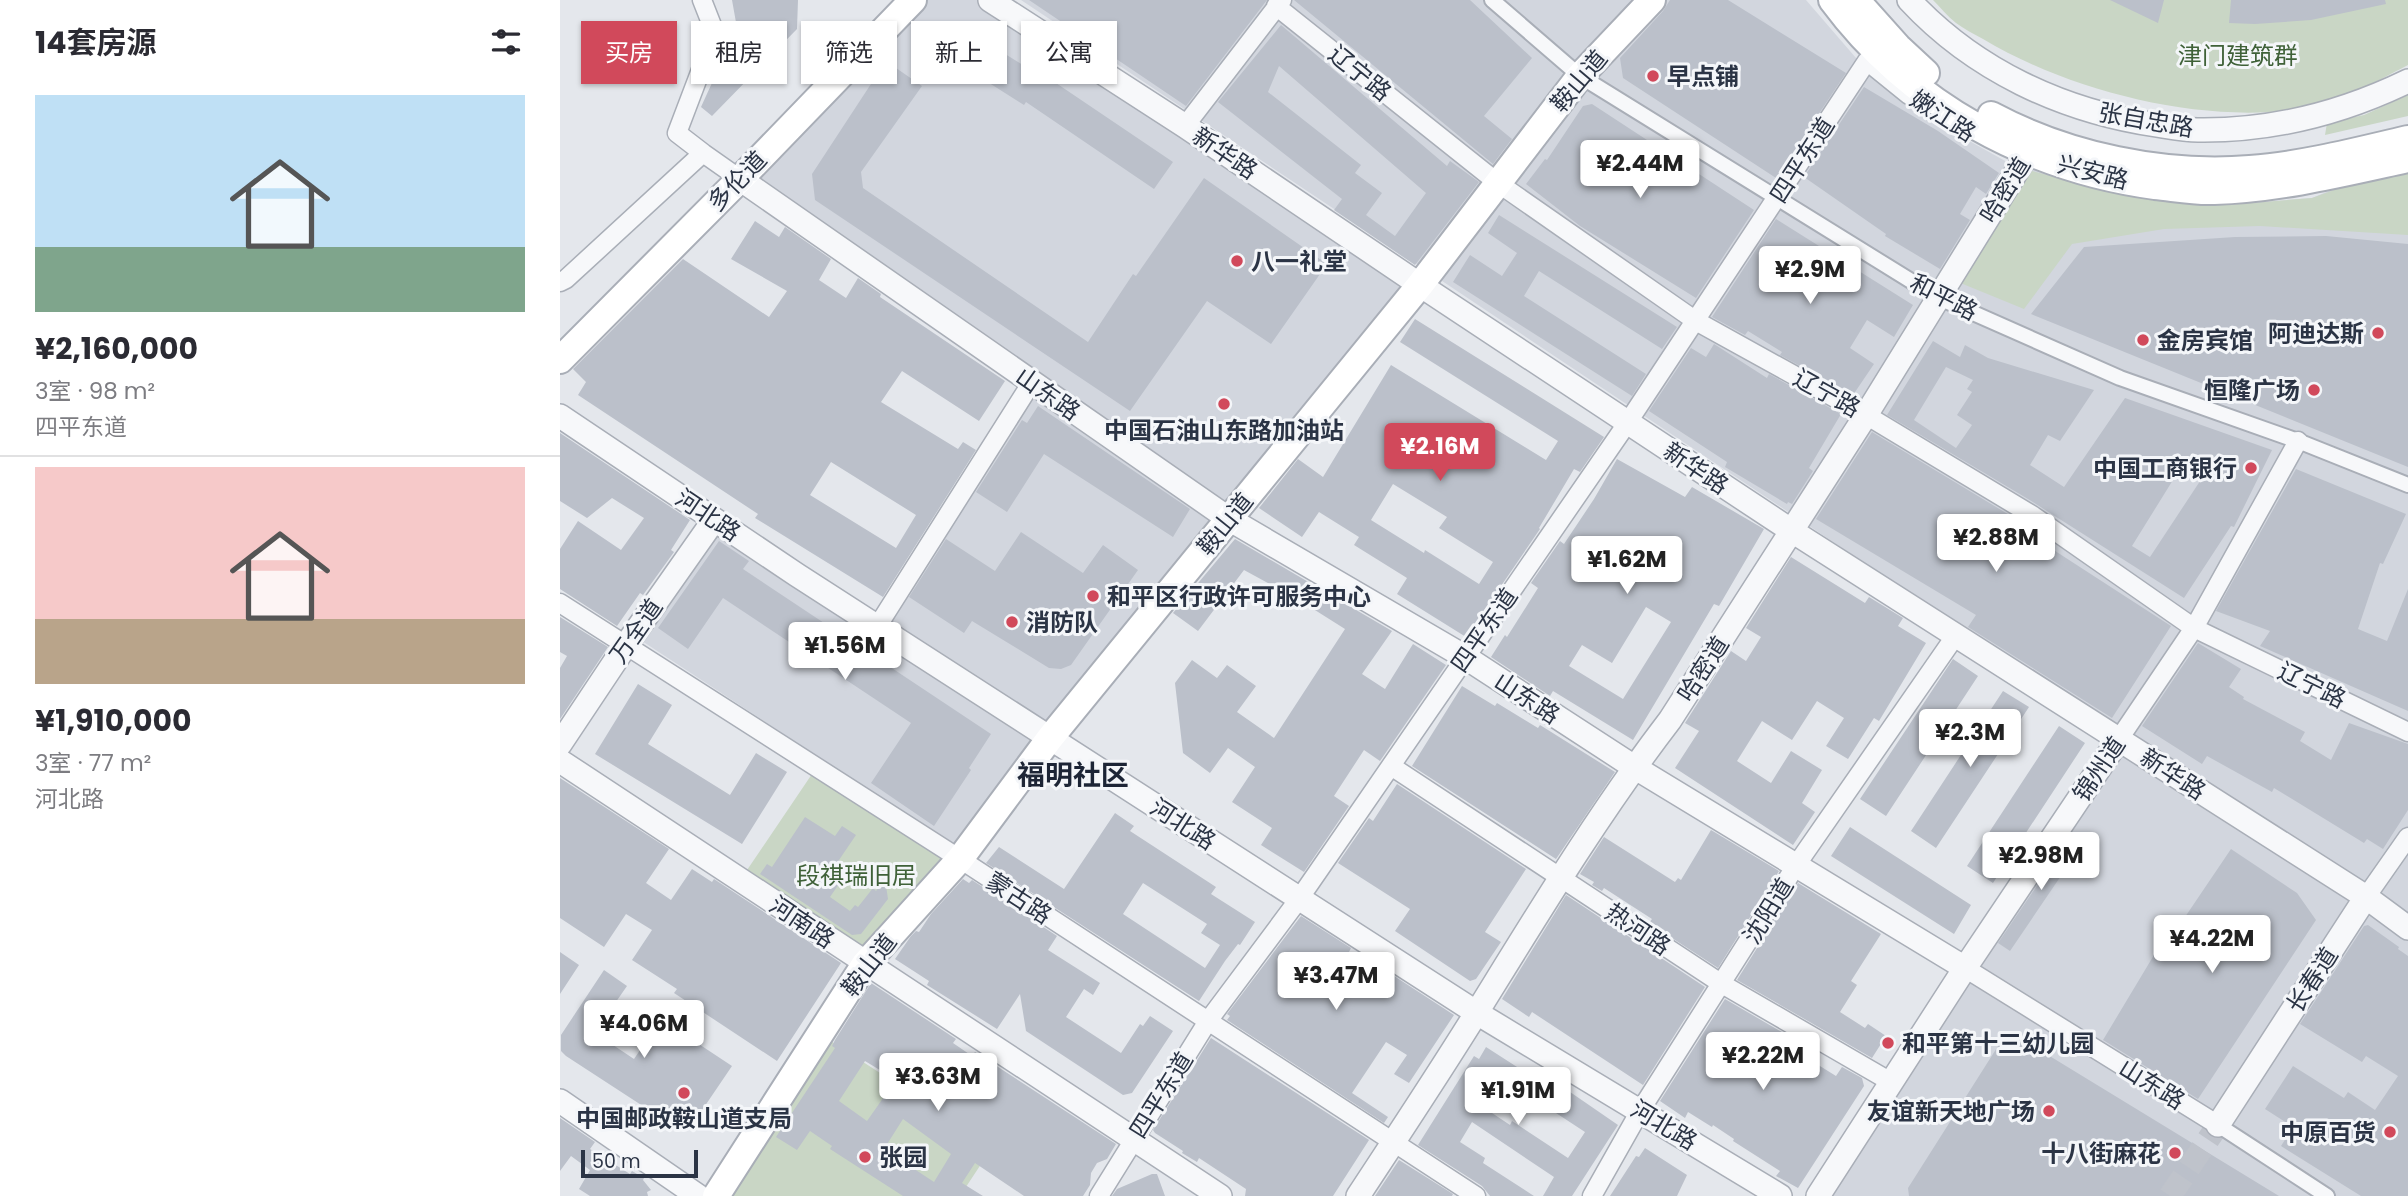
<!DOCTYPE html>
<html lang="zh">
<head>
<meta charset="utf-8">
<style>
	body { margin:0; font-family:Poppins,"Noto Sans SC",sans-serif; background:#f2f2f3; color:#2b2b33; height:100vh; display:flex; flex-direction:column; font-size:26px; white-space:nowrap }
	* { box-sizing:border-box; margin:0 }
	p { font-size:23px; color:#7c7c81 }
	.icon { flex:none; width:38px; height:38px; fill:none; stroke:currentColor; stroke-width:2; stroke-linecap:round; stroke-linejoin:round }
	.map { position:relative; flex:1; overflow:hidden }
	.drawer { display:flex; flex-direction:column; background:#fff; width:560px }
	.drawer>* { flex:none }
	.guide { position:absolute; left:21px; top:21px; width:665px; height:63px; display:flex; gap:14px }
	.scale { position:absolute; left:21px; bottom:18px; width:117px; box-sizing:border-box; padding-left:7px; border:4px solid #2b3445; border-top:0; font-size:19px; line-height:24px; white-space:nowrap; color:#2b3445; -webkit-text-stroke:5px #f4f6f9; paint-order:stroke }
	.price { position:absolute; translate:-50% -60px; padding:0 16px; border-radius:7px; background:#fff; color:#222; font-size:23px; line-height:46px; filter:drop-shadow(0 2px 4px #0008) }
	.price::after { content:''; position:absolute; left:50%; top:42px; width:21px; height:16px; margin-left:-10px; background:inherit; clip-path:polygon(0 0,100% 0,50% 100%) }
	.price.selected { background:#d1495b; color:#fff }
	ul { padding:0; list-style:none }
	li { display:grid; align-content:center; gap:14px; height:371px; padding:0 35px }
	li+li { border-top:2px solid #e1e1e2 }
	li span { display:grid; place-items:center; height:217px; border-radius:0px; color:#555 }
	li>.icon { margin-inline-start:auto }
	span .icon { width:126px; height:126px; fill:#fffc; stroke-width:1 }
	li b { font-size:30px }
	h2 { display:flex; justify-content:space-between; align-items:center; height:84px; padding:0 35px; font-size:30px }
	.tag { padding:0 24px; border-radius:0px; background:#fff; box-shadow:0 2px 5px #0004; font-size:24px; line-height:63px }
	.tag.selected { background:#d1495b; color:#fff }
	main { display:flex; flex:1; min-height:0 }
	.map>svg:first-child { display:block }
	.built { fill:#d2d6de }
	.green { fill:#c9d6c5 }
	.building { fill:#bbc0ca; fill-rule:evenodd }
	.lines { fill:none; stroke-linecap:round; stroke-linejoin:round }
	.tertiary-tunnel { stroke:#bfc3cb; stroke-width:23; stroke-dasharray:23 11; stroke-linecap:butt }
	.pedestrian-casing { stroke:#a9aeb7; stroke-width:18 }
	.minor-casing { stroke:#a9aeb7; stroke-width:21 }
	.tertiary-casing { stroke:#a9aeb7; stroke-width:26 }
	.secondary-casing { stroke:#a9aeb7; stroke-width:30 }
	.pedestrian { stroke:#f7f8fa; stroke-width:14 }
	.minor { stroke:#f7f8fa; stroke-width:18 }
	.tertiary { stroke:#f7f8fa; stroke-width:23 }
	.secondary { stroke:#fff; stroke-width:26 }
	.poi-dot { fill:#d1495b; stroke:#f4f6f9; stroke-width:2.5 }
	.labels { text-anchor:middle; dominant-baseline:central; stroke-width:6; stroke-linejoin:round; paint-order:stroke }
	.park-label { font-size:24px; fill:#3f6138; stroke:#f4f6f9 }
	.street-label { font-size:24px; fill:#2b3445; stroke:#f4f6f9 }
	.poi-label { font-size:24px; font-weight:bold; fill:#2b3445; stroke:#f4f6f9; text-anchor:start }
	.quarter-label { font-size:28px; font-weight:bold; fill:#1d2536; stroke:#f4f6f9 }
</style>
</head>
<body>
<main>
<section class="drawer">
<h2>14套房源<svg class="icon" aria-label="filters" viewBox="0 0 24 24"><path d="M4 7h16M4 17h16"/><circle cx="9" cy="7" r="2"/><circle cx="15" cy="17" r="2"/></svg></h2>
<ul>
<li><span style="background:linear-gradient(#bfe0f5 70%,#7fa58c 0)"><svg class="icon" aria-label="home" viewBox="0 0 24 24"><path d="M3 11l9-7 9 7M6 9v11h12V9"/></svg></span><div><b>¥2,160,000</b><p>3室 · 98 m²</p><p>四平东道</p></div></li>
<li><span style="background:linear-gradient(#f6c9c9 70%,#b9a48a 0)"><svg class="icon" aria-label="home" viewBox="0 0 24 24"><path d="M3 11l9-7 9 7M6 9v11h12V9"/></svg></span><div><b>¥1,910,000</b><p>3室 · 77 m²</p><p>河北路</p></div></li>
</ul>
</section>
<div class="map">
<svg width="1848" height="1196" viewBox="0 0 1848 1196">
	<rect width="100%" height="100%" fill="#e4e7ec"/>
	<path class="built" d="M360 0H426L853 285 486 733 313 626 468 378 187 182Z
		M461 0H1246L1315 80 1395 133 1447 162 1530 184 1628 201 1666 205 1752 198 1795 180 1848 168V1196H1271L1567 738Z
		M155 532 477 741 396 847 82 641Z"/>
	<path class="green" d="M1373 0H1848V65C1813 83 1779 103 1740 109 1639 124 1510 91 1423 39 1414 34 1404 29 1396 23 1387 16 1380 7 1373 0Z
		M1848 95V116L1765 135 1767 123 1804 115Z
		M1468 170 1559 194 1666 205 1752 198 1796 182 1848 170V235L1700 226 1604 229 1512 244 1464 309 1398 282Z
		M252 774 391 863 311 961 185 873Z
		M266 1038 433 1146 400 1196H163Z"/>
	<path class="building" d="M172 0H238L237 29 152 116 141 107 177 28Z
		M469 0H707L626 106Z
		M734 0H910L972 58 924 116 952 139 933 164Z
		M1110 0H1168L1286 73 1216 178 1063 78 1060 58 1103 11Z
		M1550 0H1604L1598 23Z
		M1671 0H1825L1826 4 1751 20 1695 24 1669 23Z
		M721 25 887 166 890 161 919 182 855 265 774 210 782 199 658 102ZM719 66 866 193 835 236 806 215 822 193 795 173 801 165 708 92Z
		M413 34 492 83 493 81 613 162 594 189 466 102 464 105 396 62Z
		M326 61 362 86 301 172 303 188 528 342 573 274 576 276 644 178 767 264 711 344 647 301 570 411 255 200 252 174Z
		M1304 87 1378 131 1439 173 1426 194 1416 187 1400 214 1410 220 1380 269 1325 236 1326 234 1244 177Z
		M1032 104 1194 210 1136 298 1020 226 966 184 985 159 987 160 1023 106Z
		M939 215 1117 327 1102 349 979 271 964 296 1086 374 1072 396 893 282 910 255 942 276 957 253 928 233Z
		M1216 219 1353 305 1334 337 1307 320 1290 348 1314 364 1293 395 1220 355 1222 352 1188 331 1185 335 1152 317Z
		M195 221 219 237 225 227 271 259 259 280 286 298 298 278 321 294 320 297 445 381 419 421 342 371 321 402 398 449 403 442 416 450 323 597 195 518 198 514 18 395 26 382 13 369 123 259 209 317 227 291 171 259ZM271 462 356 515 336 548 250 495Z
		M1766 236 1848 244V467L1471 314 1524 247 1675 237Z
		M855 319 1044 437 1020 472 1014 469 979 528 980 529 906 637 837 594 847 578 794 545 799 537 759 512 742 537 699 508 738 459 763 477 831 365 986 460 998 441 840 342ZM833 484 887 517 879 528 933 562 919 584 865 550 864 553 811 520Z
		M1373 341 1400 357 1405 345 1428 358 1534 390 1500 441 1488 435 1470 465 1504 487 1565 398 1712 450 1674 527 1671 526 1624 598 1468 499 1327 415ZM1386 367 1413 380 1407 389 1412 392 1397 415 1412 425 1396 448 1354 420ZM1626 459 1648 469 1590 557 1572 546Z
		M1154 344 1207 378 1209 374 1281 414 1249 468 1253 471 1232 504 1228 502 1227 504 1165 467 1167 462 1089 411 1131 348 1146 357Z
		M478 406 630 509 613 537 484 454 447 512 416 492 462 420 467 423Z
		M1312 432 1456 519 1455 525 1611 626 1552 718 1408 627 1416 615 1256 519Z
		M0 433 130 520 111 550 114 552 83 595 80 593 57 626 0 589V549L18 521 61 550 84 518 52 498 27 518 0 501Z
		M1057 459 1125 497 1132 487 1204 529 1159 606 1154 604 1073 740 993 691 990 696 931 657 945 635 947 637 978 588 971 583 1000 541 1004 544 1034 499ZM1086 607 1111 622 1063 699 1009 666 1022 645 1052 663Z
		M1736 469 1846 514 1823 564 1820 563 1798 629 1827 641 1848 589V711L1700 646 1710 631 1656 611Z
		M461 532 523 573 543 545 578 570 511 665 501 669 489 668 412 621 404 633 349 597 386 539 435 571Z
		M675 539 832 631 802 674 825 689 853 644 886 665 820 761 804 750 774 796 789 806 744 872 701 845 712 828 672 802 695 767 668 748 650 773 623 753 615 683 632 660 657 678 667 665 696 686 677 712 714 738 785 629 739 600 684 570 638 631 613 613Z
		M159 541 189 561 183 569 431 734 409 768 411 770 374 826 311 783 351 723 163 598 128 649 98 628Z
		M1231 557 1305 603 1309 597 1343 618 1338 626 1366 643 1319 721 1314 718 1288 759 1266 746 1284 718 1257 701 1232 740 1202 721 1177 761 1211 783 1231 751 1262 770 1242 803 1255 812 1233 845 1115 768 1139 731 1125 723 1171 651 1186 661 1201 637 1186 628Z
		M0 617 48 647 0 719V668L7 656 0 652Z
		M1638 643 1681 669 1669 687 1684 697 1683 699 1745 732 1740 741 1771 760 1789 723 1848 744V810L1823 849 1807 839 1804 843 1714 788 1712 792 1647 756 1642 764 1582 726Z
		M1393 659 1418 676 1326 816 1300 799Z
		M78 684 112 705 88 744 170 795 196 753 227 772 182 844 35 754Z
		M902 686 935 706 937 703 978 728 980 725 1055 772 996 859 852 766Z
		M1443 691 1469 707 1376 848 1351 831Z
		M1499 726 1525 743 1433 883 1407 866Z
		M0 778 109 849 86 883 111 900 132 869 152 882 154 879 281 963 217 1061 114 993 117 989 72 960 92 930 66 914 44 947 0 918Z
		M837 784 966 869 925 932 941 942 916 979 910 981 835 931 850 909 778 863 809 818 813 821Z
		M555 813 574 826 570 831 656 887 651 894 695 922 680 945 678 944 665 961 639 1001 426 863 439 847 504 889ZM583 883 647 924 641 933 660 945 645 968 563 914Z
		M245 817 275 836 282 826 296 835 279 860 290 868 270 897 290 911 295 905 298 907 313 888 316 891 325 879 328 899 301 934 292 935 200 874 207 864 212 867Z
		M1290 827 1411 905 1394 934 1271 856Z
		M1151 830 1219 871 1158 968 1089 923 1092 919 1044 888 1042 891 1032 885 1034 882 1020 874 1044 837 1115 882 1118 878 1121 880Z
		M1512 834 1524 842 1450 951 1438 943Z
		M1671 849 1737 893 1756 920 1638 1099 1543 1040 1594 955 1598 957Z
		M403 879 409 883 412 880 497 936 488 950 540 983 533 995 524 989 506 1017 561 1053 580 1024 583 1026 590 1016 613 1031 572 1093 563 1095 466 1031 460 994 437 1029 367 985 369 981 335 959 351 936 356 931 359 932 371 914Z
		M1238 883 1321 934 1291 981 1297 985 1280 1012 1305 1028 1308 1024 1326 1036 1312 1058 1177 980Z
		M1006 895 1145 987 1083 1085 972 1012 969 1017 942 999Z
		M741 916 791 948 789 952 826 976 828 972 894 1015 849 1083 834 1074 847 1055 826 1042 792 1093 828 1117 824 1123 667 1020 670 1016 667 1014Z
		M1808 925 1839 947 1838 949 1848 956V1196H1801L1721 1146 1733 1127 1705 1109 1733 1066 1784 1098 1788 1092 1815 1110 1838 1076 1806 1056 1802 1062 1740 1024 1804 926Z
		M0 952 19 965 0 994Z
		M44 970 67 986 51 1009 57 1013 41 1037 74 1059 101 1019 172 1066 132 1125 115 1127 6 1056 1 1051V1035Z
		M311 983 396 1039 393 1043 412 1056 415 1052 556 1144 547 1159 537 1163 531 1173 530 1185 523 1196H464L415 1163 402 1183 423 1196H343L270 1149 272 1146 250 1131 237 1150 216 1137 275 1048 272 1046 275 1040ZM305 1061 333 1078 331 1083 333 1084 307 1121 279 1101ZM343 1119 391 1154 374 1182 324 1149Z
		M1165 999 1244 1045 1239 1053 1276 1076 1282 1067 1302 1078 1304 1086 1238 1188 1216 1176 1220 1171 1173 1141 1174 1139 1153 1125 1152 1127 1128 1112 1125 1118 1100 1101Z
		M1445 1035H1455L1719 1196H1349L1348 1188Z
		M651 1038 809 1140 773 1196H685L686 1189 639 1158 637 1162 622 1153 623 1151 595 1133 593 1130Z
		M926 1047 979 1081 983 1075 997 1083 1058 1125 1012 1196H983L994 1177 912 1122 900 1142 925 1158 923 1163 974 1196H930L922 1186 858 1145 914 1056 919 1059ZM937 1084 962 1100 967 1094 1025 1132 1008 1158 952 1121 950 1125 923 1107Z
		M0 1118 35 1142 30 1149 70 1174 72 1171 84 1178 83 1180 91 1190 87 1192 88 1196H30L19 1189 30 1170 11 1156 0 1171Z
		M1085 1148 1127 1175 1117 1196H1050L1076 1156 1079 1157Z
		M839 1160 893 1194 892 1196H815Z
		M592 1174H597L605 1196H552L557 1189Z"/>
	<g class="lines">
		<path class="tertiary-tunnel" d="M1610 1196 1658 1125"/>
		<defs>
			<path id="pedestrian" d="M932 0 1020 76 1377 297 1560 378 1738 441 1848 485
				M1658 1125 1767 1196"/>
			<path id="minor" d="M142 0 155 33 117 133 143 153
				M716 6 938 183 1136 321 1306 415 1472 515 1634 628 1848 732
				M625 126 722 0
				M0 282 6 279 143 153 180 179
				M0 603 400 859 916 1196
				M317 627 472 382
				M1559 739 1634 628 1738 441
				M831 766 1162 984 1331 1082
				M1806 897 1848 837
				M1405 968 1658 1125
				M539 1196 648 1021 739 899 1068 422 1307 61 1349 95
				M1032 1196 1080 1111 1237 864 1396 635"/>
			<path id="tertiary" d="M430 0 625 126 860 285 1232 531 1806 897 1848 928
				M1349 0C1414 70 1502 111 1596 125 1609 127 1624 130 1638 130 1711 131 1782 113 1848 81
				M180 179 669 519 905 657 1074 767 1405 968
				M0 416 237 575 917 1013 1220 1196
				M0 744 66 645 154 520
				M0 761 660 1196
				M0 1101 138 1196
				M1658 1125 1806 897
				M798 1196C840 1132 882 1069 922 1004 982 907 1041 810 1110 720L1306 415 1468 153 1475 138
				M1258 1196 1405 968 1559 739"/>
			<path id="secondary" d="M1272 0C1349 104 1468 169 1595 186 1615 188 1634 192 1654 191 1720 189 1784 173 1848 159
				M1296 0 1338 47 1366 73
				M1431 115C1508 156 1603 176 1690 169 1743 165 1797 151 1848 139
				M0 360 180 179 353 0
				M156 1196 305 964 400 859 490 738 860 285 1020 76 1092 0"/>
		</defs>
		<use href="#pedestrian" class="pedestrian-casing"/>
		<use href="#minor" class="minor-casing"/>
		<use href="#tertiary" class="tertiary-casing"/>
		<use href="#secondary" class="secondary-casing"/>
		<use href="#pedestrian" class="pedestrian"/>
		<use href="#minor" class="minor"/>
		<use href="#tertiary" class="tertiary"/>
		<use href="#secondary" class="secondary"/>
	</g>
	<g class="poi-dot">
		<circle cx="1093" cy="76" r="7"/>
		<circle cx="677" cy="261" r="7"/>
		<circle cx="1818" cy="333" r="7"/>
		<circle cx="1583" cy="340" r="7"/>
		<circle cx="1754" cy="390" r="7"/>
		<circle cx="664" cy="404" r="7"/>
		<circle cx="1691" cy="468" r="7"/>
		<circle cx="533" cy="596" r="7"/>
		<circle cx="452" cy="622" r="7"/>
		<circle cx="1328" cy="1043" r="7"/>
		<circle cx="124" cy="1093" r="7"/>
		<circle cx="1489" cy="1111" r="7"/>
		<circle cx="1830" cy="1132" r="7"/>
		<circle cx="1615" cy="1153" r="7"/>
		<circle cx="305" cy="1157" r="7"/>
	</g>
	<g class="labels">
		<g class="park-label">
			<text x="1678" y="55">津门建筑群</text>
			<text x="296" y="875">段祺瑞旧居</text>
		</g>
		<g class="street-label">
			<text transform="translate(800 73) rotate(39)">辽宁路</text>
			<text transform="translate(1019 81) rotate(-50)">鞍山道</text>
			<text transform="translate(1383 116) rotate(33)">嫩江路</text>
			<text transform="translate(1586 120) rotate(10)">张自忠路</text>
			<text transform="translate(665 153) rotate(34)">新华路</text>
			<text transform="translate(1242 160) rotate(-57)">四平东道</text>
			<text transform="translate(1533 172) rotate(14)">兴安路</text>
			<text transform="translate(177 181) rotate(-46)">多伦道</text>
			<text transform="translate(1445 190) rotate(-58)">哈密道</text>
			<text transform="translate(1384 297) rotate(27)">和平路</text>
			<text transform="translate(1267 393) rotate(29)">辽宁路</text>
			<text transform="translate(488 394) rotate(35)">山东路</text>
			<text transform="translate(1136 468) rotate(34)">新华路</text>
			<text transform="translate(148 515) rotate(34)">河北路</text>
			<text transform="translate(665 524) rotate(-51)">鞍山道</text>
			<text transform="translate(924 630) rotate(-55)">四平东道</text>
			<text transform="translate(76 631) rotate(-55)">万全道</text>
			<text transform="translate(1143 669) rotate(-57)">哈密道</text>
			<text transform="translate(1752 685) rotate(26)">辽宁路</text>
			<text transform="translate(967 698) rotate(33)">山东路</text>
			<text transform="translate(1539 769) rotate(-56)">锦州道</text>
			<text transform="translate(1613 774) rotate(33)">新华路</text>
			<text transform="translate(623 824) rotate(33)">河北路</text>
			<text transform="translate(459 898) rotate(33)">蒙古路</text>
			<text transform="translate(1208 911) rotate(-58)">沈阳道</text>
			<text transform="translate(242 922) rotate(34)">河南路</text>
			<text transform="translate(1078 929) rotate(34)">热河路</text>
			<text transform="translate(309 965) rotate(-52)">鞍山道</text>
			<text transform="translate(1752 980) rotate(-57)">长春道</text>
			<text transform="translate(1592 1084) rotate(32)">山东路</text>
			<text transform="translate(601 1095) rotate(-58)">四平东道</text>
			<text transform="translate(1104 1125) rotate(31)">河北路</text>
		</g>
		<g class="poi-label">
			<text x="1107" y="76">早点铺</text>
			<text x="691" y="261">八一礼堂</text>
			<text x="1804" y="333" text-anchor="end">阿迪达斯</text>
			<text x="1597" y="340">金房宾馆</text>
			<text x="1740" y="390" text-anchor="end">恒隆广场</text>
			<text x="664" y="430" text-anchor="middle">中国石油山东路加油站</text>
			<text x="1677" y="468" text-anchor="end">中国工商银行</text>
			<text x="547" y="596">和平区行政许可服务中心</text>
			<text x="466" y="622">消防队</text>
			<text x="1342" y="1043">和平第十三幼儿园</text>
			<text x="1475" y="1111" text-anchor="end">友谊新天地广场</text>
			<text x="124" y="1118" text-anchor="middle">中国邮政鞍山道支局</text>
			<text x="1816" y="1132" text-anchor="end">中原百货</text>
			<text x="1601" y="1153" text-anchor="end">十八街麻花</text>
			<text x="319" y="1157">张园</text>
		</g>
		<g class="quarter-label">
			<text x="513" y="775">福明社区</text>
		</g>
	</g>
</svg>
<div class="scale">50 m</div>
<b class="price" style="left:1080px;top:200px">¥2.44M</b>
<b class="price" style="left:1250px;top:306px">¥2.9M</b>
<b class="price selected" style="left:880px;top:483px">¥2.16M</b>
<b class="price" style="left:1436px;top:574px">¥2.88M</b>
<b class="price" style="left:1067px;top:596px">¥1.62M</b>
<b class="price" style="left:285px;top:682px">¥1.56M</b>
<b class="price" style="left:1410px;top:769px">¥2.3M</b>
<b class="price" style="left:1481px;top:892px">¥2.98M</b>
<b class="price" style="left:1652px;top:975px">¥4.22M</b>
<b class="price" style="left:776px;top:1012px">¥3.47M</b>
<b class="price" style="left:84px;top:1060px">¥4.06M</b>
<b class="price" style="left:1203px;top:1092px">¥2.22M</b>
<b class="price" style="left:378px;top:1113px">¥3.63M</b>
<b class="price" style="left:958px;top:1127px">¥1.91M</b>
<div class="guide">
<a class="tag selected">买房</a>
<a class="tag">租房</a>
<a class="tag">筛选</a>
<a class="tag">新上</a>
<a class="tag">公寓</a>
</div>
</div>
</main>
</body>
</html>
